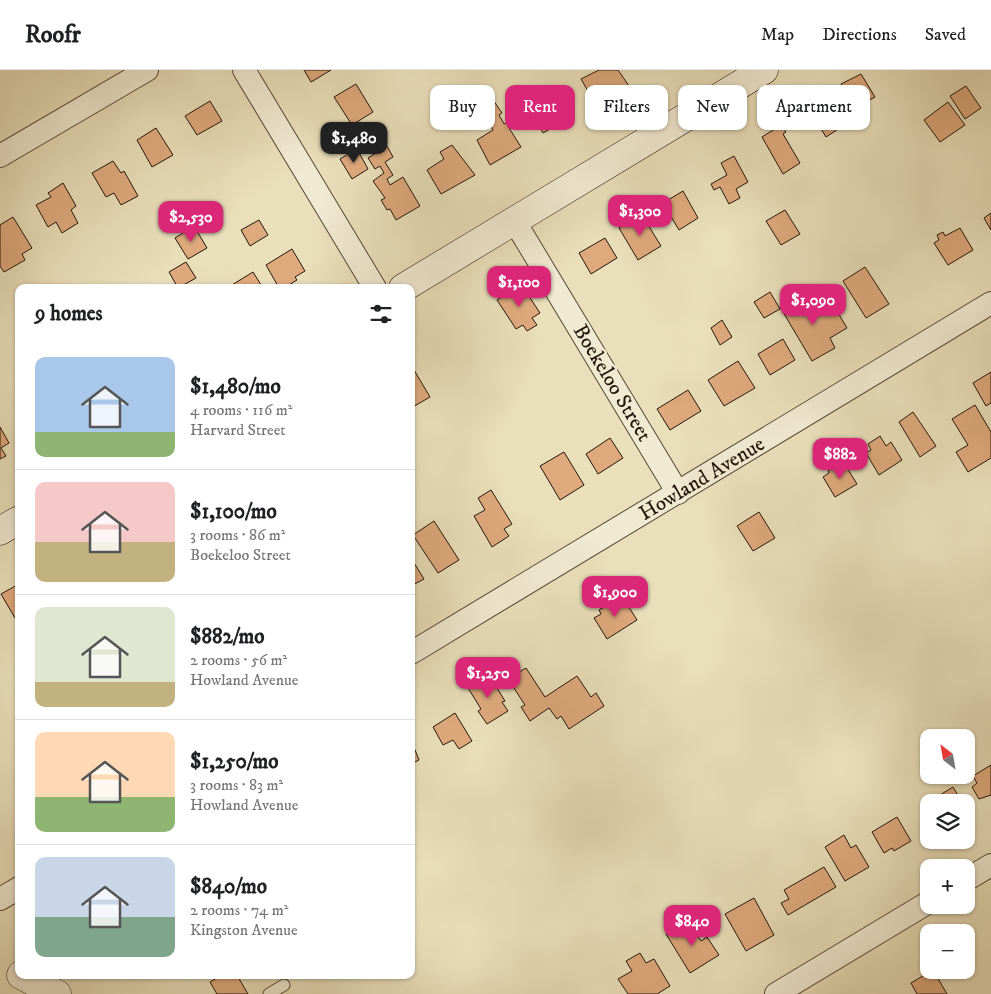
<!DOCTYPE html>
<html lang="en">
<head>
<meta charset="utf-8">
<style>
	body { margin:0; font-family:"IM FELL DW Pica",serif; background:#f6f6f6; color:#202124; height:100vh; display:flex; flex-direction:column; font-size:19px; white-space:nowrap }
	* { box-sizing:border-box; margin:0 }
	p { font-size:16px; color:#757577 }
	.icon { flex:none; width:28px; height:28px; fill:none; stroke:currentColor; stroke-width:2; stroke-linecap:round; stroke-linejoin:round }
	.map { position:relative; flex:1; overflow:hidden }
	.drawer { position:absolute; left:15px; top:214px; width:400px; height:695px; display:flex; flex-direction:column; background:#fff; border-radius:10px; box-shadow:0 1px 4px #0004 }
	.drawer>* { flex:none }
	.guide { position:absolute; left:430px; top:15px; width:475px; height:45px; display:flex; gap:10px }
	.needle { width:32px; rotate:329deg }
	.buttons { position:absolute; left:920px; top:659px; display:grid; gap:10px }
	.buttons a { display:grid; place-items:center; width:55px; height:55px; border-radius:10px; background:#fff; box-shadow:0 1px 4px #0004; font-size:25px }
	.price { position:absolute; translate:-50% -42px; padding:0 11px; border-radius:10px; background:#db2777; color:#fff; font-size:16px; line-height:32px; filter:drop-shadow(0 1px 2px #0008) }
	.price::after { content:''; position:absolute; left:50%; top:30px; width:15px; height:11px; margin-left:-8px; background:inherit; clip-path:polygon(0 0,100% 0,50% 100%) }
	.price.selected { background:#222; color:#fff }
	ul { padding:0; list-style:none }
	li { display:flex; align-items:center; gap:15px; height:125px; padding:0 20px }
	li+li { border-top:1px solid #e0e0e0 }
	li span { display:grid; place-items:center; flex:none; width:140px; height:100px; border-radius:10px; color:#555 }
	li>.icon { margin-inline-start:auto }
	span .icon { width:60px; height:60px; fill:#fffc; stroke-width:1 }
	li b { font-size:21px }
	h2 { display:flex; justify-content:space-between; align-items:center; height:60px; padding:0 20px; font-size:21px }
	.chip { padding:0 18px; border-radius:10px; background:#fff; box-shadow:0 1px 4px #0004; font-size:18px; line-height:45px }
	.chip.selected { background:#db2777; color:#fff }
	header { display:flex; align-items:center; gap:30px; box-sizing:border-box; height:70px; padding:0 25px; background:#fff; border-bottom:1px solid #e0e0e0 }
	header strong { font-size:24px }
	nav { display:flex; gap:28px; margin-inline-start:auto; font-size:18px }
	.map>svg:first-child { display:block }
	.building { fill:#dea97d; stroke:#231609 }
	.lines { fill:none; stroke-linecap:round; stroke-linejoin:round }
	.lane-casing { stroke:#544835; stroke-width:13 }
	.street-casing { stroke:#544835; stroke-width:24 }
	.secondary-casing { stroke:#231609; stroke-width:29 }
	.lane { stroke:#f1ead2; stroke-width:11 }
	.street { stroke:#f1ead2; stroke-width:22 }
	.secondary { stroke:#f1ead2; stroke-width:28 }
	.labels { text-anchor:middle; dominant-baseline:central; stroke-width:5; stroke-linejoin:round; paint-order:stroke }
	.street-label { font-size:21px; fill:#231609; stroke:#f1ead2 }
</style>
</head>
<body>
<header>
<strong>Roofr</strong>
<nav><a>Map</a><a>Directions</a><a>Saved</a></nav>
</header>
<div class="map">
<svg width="991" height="924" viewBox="0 0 991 924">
	<rect width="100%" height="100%" fill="#e9dfba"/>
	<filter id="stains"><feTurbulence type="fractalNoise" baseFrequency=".004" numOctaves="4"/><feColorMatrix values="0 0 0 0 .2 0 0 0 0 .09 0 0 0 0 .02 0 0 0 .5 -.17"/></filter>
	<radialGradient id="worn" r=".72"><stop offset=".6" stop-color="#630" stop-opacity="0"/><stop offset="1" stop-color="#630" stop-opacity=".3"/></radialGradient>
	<path class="building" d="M304 0H331L311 12Z
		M599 0H618L629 16 596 35 581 9Z
		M861 4 875 27 860 35 865 43 855 49 838 19 843 17 841 14Z
		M356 14 373 42 352 55 334 27Z
		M966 16 981 38 965 49 950 26Z
		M567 22 574 35 568 38 573 46 543 63 531 41 560 23 561 25Z
		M828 25 846 54 826 67 808 37Z
		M491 27 502 43 499 45 504 54 506 53 521 77 490 95 477 70 493 60 488 51 484 53 474 37Z
		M210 31 222 51 197 65 185 46Z
		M948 32 965 55 940 72 924 50Z
		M781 55 786 62 783 64 800 93 783 104 762 67Z
		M156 58 173 85 152 97 137 70Z
		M452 75 475 105 441 124 427 100 444 89 440 82Z
		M387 76 393 87 385 92 393 105 387 109 390 115 403 107 420 136 396 150 390 139 387 140 381 130 385 128 373 111 384 103 380 96 375 99 368 88Z
		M357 79 368 99 352 109 340 89Z
		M734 86 748 112 736 119 740 128 729 134 720 117 714 120 711 114 727 105 721 93Z
		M113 91 121 103 124 101 138 126 121 135 114 123 106 127 92 103Z
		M63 113 76 136 71 140 78 153 62 163 56 152 48 157 36 135 51 127 48 123Z
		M683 121 698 148 679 160 663 133Z
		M785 140 800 164 781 175 766 151Z
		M991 143V160L984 148Z
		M642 145 661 176 638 190 619 158Z
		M13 147 32 178 22 184 25 190 4 202 0 196V155Z
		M259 150 268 165 250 176 241 160Z
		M194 156 207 178 188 189 175 168Z
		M960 158 973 180 948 195 934 173 939 170 937 165 943 162 945 166Z
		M605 168 617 188 591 204 579 183Z
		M292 179 305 201 295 207 297 210 284 218H279L266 195Z
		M186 192 196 208 178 218 169 202Z
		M865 197 889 234 866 248 843 211Z
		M253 202 263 218H227Z
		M521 214 540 243 532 248 537 255 527 261 523 255 516 259 497 230Z
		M770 222 780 239 764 248 754 232Z
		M804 223 817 246 834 236 847 258 830 268 835 278 812 291 780 237Z
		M722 250 732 267 720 275 711 258Z
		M783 269 795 290 770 305 758 284Z
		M738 291 755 318 724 336 708 310Z
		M411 295 430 327 411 338Z
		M991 302V333L986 336 973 313Z
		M688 320 701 341 670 360 657 339Z
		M975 335 991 362V388L968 402 956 382 968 375 952 349Z
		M913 342 936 376 920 387 899 352Z
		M0 357 9 373 1 378 6 386 0 389Z
		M880 366 886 376 891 372 902 390 879 405 866 383 871 380 868 374Z
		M610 368 623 388 598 404 586 384Z
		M564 382 584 415 560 430 540 396Z
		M844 393 857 414 835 427 823 407 829 403 828 401Z
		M491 420 512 454 504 459 509 466 492 477 474 446 485 440 478 428Z
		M759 442 775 468 753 481 737 456Z
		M434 451 459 490 438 503 413 465Z
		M411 488 424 509 411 516Z
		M19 514V545L15 548 1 524Z
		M622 526 637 550 607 569 594 548 601 544 599 540Z
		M526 598 545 627 577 606 591 627 596 623 604 636 569 659 561 646 557 649 549 638 530 651 521 637 525 635 508 609Z
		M489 605 505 631 502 632 508 641 487 654 478 641 481 639 468 618Z
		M455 643 472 671 459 679 453 670 443 675 433 657Z
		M411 670 419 690 411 694Z
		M991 695V725L979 729 972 717 977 713 973 706Z
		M953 717 962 732H931L930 731Z
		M897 747 911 771 894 781 892 778 884 783 872 762Z
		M844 765 851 778 856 775 869 797 845 811 825 777Z
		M824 797 836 817 788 845 781 833 789 829 784 820Z
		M754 828 774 865 746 881 725 844Z
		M688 851 701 871 707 867 719 885 690 903 666 864Z
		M640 883 646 893 654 889 670 916 657 924H628L618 909 632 901 626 891Z
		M933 900 947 924H917L911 913Z
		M222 905H237L248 924H217L210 912Z"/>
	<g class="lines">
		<defs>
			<path id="lane" d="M269 924 284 915"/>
			<path id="street" d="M244 0 375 218
				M0 86 147 0
				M515 152 678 423
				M411 583 991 233
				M966 810 991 795
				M0 829 19 818
				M776 924 929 832"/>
			<path id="secondary" d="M403 218 764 0
				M0 461 19 450
				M21 905 57 924"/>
		</defs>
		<use href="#lane" class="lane-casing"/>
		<use href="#street" class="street-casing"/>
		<use href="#secondary" class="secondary-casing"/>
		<use href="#lane" class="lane"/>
		<use href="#street" class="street"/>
		<use href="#secondary" class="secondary"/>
	</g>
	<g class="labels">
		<g class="street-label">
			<text transform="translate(612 313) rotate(59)">Boekeloo Street</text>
			<text transform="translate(702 409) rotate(-31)">Howland Avenue</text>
		</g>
	</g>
	<rect width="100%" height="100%" filter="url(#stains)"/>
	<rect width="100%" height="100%" fill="url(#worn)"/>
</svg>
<div class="buttons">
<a><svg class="needle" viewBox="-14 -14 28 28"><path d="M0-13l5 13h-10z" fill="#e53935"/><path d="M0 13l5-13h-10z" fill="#757577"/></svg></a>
<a><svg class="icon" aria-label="layers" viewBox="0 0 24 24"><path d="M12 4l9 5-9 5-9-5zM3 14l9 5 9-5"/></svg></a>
<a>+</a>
<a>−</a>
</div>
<b class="price selected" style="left:354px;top:94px">$1,480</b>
<b class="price" style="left:640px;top:167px">$1,300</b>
<b class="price" style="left:191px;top:173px">$2,530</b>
<b class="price" style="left:519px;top:238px">$1,100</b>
<b class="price" style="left:813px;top:256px">$1,090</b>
<b class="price" style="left:840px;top:410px">$882</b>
<b class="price" style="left:615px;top:548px">$1,900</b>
<b class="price" style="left:488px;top:629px">$1,250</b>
<b class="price" style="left:692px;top:877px">$840</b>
<div class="guide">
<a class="chip">Buy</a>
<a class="chip selected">Rent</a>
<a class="chip">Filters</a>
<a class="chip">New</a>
<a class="chip">Apartment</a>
</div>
<section class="drawer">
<h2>9 homes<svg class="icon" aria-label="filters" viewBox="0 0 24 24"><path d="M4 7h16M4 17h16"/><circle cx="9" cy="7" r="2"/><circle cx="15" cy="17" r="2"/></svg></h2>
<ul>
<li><span style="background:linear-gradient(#a9c7e8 75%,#8fb573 0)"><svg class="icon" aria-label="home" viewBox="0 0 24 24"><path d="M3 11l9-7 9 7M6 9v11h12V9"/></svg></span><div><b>$1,480/mo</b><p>4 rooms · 116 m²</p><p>Harvard Street</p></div></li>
<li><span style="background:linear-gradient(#f6c9c9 60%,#c2b280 0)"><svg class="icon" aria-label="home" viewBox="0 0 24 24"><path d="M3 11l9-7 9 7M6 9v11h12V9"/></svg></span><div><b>$1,100/mo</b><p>3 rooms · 86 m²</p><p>Boekeloo Street</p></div></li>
<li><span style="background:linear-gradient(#dfe7d0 75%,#c2b280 0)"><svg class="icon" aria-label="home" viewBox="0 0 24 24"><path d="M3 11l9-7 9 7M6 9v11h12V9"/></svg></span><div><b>$882/mo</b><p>2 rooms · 56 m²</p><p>Howland Avenue</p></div></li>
<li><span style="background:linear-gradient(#ffd9b3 65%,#8fb573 0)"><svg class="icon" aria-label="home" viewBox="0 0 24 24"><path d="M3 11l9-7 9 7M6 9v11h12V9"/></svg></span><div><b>$1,250/mo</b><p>3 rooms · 83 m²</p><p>Howland Avenue</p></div></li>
<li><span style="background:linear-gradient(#c9d6e8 60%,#7fa58c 0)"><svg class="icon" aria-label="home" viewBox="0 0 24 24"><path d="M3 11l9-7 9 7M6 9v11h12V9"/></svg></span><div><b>$840/mo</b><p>2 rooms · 74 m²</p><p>Kingston Avenue</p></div></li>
</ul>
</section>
</div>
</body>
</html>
